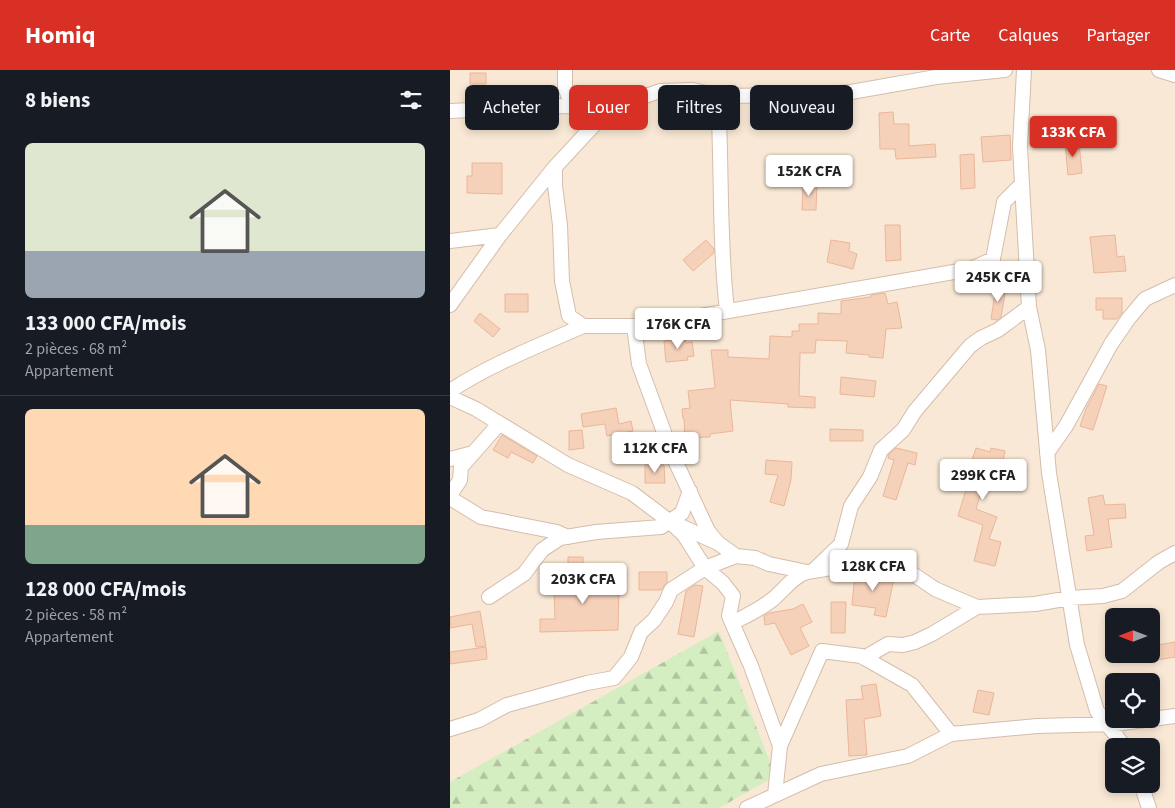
<!DOCTYPE html>
<html lang="fr">
<head>
<meta charset="utf-8">
<style>
	body { margin:0; font-family:"Source Sans 3",sans-serif; background:#20242c; color:#f1f3f6; height:100vh; display:flex; flex-direction:column; font-size:19px; white-space:nowrap }
	* { box-sizing:border-box; margin:0 }
	p { font-size:16px; color:#9ea1a6 }
	.icon { flex:none; width:28px; height:28px; fill:none; stroke:currentColor; stroke-width:2; stroke-linecap:round; stroke-linejoin:round }
	.map { position:relative; flex:1; overflow:hidden }
	.details { display:flex; flex-direction:column; background:#171b24; width:450px }
	.details>* { flex:none }
	.hud { position:absolute; left:15px; top:15px; width:475px; height:45px; display:flex; gap:10px }
	.needle { width:32px; rotate:270deg }
	.tools { position:absolute; left:655px; top:538px; display:grid; gap:10px }
	.tools a { display:grid; place-items:center; width:55px; height:55px; border-radius:8px; background:#171b24; box-shadow:0 2px 8px #0003; font-size:25px }
	.price { position:absolute; translate:-50% -42px; padding:0 11px; border-radius:5px; background:#fff; color:#222; font-size:16px; line-height:32px; filter:drop-shadow(0 1px 2px #0008) }
	.price::after { content:''; position:absolute; left:50%; top:30px; width:15px; height:11px; margin-left:-8px; background:inherit; clip-path:polygon(0 0,100% 0,50% 100%) }
	.price.active { background:#d93025; color:#fff }
	ul { padding:0; list-style:none }
	li { display:grid; align-content:center; gap:10px; height:265px; padding:0 25px }
	li+li { border-top:1px solid #363941 }
	li span { display:grid; place-items:center; height:155px; border-radius:8px; color:#555 }
	li>.icon { margin-inline-start:auto }
	span .icon { width:90px; height:90px; fill:#fffc; stroke-width:1 }
	li b { font-size:21px }
	h2 { display:flex; justify-content:space-between; align-items:center; height:60px; padding:0 25px; font-size:21px }
	.pill { padding:0 18px; border-radius:8px; background:#171b24; box-shadow:0 2px 8px #0003; font-size:18px; line-height:45px }
	.pill.active { background:#d93025; color:#fff }
	header { display:flex; align-items:center; gap:30px; box-sizing:border-box; height:70px; padding:0 25px; background:#d93025; color:#fff }
	header strong { font-size:24px }
	nav { display:flex; gap:28px; margin-inline-start:auto; font-size:18px }
	main { display:flex; flex:1; min-height:0 }
	.map>svg:first-child { display:block }
	.residential { fill:#f9e8d5; fill-rule:evenodd }
	.forest { fill:url(#forest-firs) }
	.building { fill:#f6d1ba; stroke:#eab698 }
	.lines { fill:none; stroke-linecap:round; stroke-linejoin:round }
	.street-casing { stroke:#d4bdac; stroke-width:16 }
	.street { stroke:#fff; stroke-width:14 }
</style>
</head>
<body>
<header>
<strong>Homiq</strong>
<nav><a>Carte</a><a>Calques</a><a>Partager</a></nav>
</header>
<main>
<section class="details">
<h2>8 biens<svg class="icon" aria-label="filters" viewBox="0 0 24 24"><path d="M4 7h16M4 17h16"/><circle cx="9" cy="7" r="2"/><circle cx="15" cy="17" r="2"/></svg></h2>
<ul>
<li><span style="background:linear-gradient(#dfe7d0 70%,#9aa5b1 0)"><svg class="icon" aria-label="home" viewBox="0 0 24 24"><path d="M3 11l9-7 9 7M6 9v11h12V9"/></svg></span><div><b>133 000 CFA/mois</b><p>2 pièces · 68 m²</p><p>Appartement</p></div></li>
<li><span style="background:linear-gradient(#ffd9b3 75%,#7fa58c 0)"><svg class="icon" aria-label="home" viewBox="0 0 24 24"><path d="M3 11l9-7 9 7M6 9v11h12V9"/></svg></span><div><b>128 000 CFA/mois</b><p>2 pièces · 58 m²</p><p>Appartement</p></div></li>
</ul>
</section>
<div class="map">
<svg width="725" height="738" viewBox="0 0 725 738">
	<defs>
		<pattern id="forest-firs" width="22" height="20" patternUnits="userSpaceOnUse" patternTransform="scale(1.25)"><rect width="22" height="20" fill="#d4edc1"/><path d="M5 1l3.5 6h-7zM16 11l3.5 6h-7z" fill="#b1c39f"/></pattern>
	</defs>
	<rect width="100%" height="100%" fill="#fef4e5"/>
	<path class="residential" d="M0 0H725V738H0ZM664 546H701V584H664ZM664 611H701V649H664ZM664 676H701V714H664Z"/>
	<path class="forest" d="M269 561 322 697 320 709 269 738H0V712Z"/>
	<path class="building" d="M20 3H36V14H20Z
		M443 42 444 54H459V76L485 74 486 87 446 89 445 79H430L429 43Z
		M560 65 561 90 533 92 531 67Z
		M629 72 632 103 618 105 615 73Z
		M524 84 525 118 511 119 510 85Z
		M22 93H52V124L17 123V106H22Z
		M353 114 367 115 366 140H352Z
		M435 155H450L451 190 436 191Z
		M665 165 667 187 674 186 676 201 644 203 640 167Z
		M256 170 264 179V183L243 201 233 190Z
		M381 170 400 173 399 181 407 184 403 199 377 192Z
		M546 217 556 218 551 247 547 250 541 249Z
		M435 223 438 234 447 232 452 258 436 259 433 288 419 287V285L396 283 397 271 366 270 365 283H350L349 326 365 327V338L338 337V334L280 330 283 361 260 364V367L235 368 234 349H233L232 339 240 338 238 321 265 318 261 280H278V287L319 289 320 266 342 267V261H349V254H368V243L391 244V231L421 227V225Z
		M55 224H78V242H55Z
		M646 228H672V243L667 249H653V240H646Z
		M30 243 50 259 43 267 24 251Z
		M235 268 236 273 242 272 244 286 237 287 238 290 216 292 214 271Z
		M391 307 426 311 424 327 390 324Z
		M649 314 657 316 643 360 630 356 636 339Z
		M166 338 169 354 181 351 183 361 157 366 155 354 133 357 131 344Z
		M380 359 413 360V371H380Z
		M132 360 134 378 119 380V361Z
		M52 365 87 386 83 393 61 382 58 388 43 380Z
		M446 378 467 383 465 395 458 393 446 430 433 426 444 390 438 388 439 384Z
		M526 378 540 382 541 378 555 381 549 407 544 406 543 419 532 418 526 439 547 447 539 469 551 472 545 496 524 491 533 455 508 446 521 403 518 402Z
		M316 390 342 392 341 410 334 436 320 432 328 405 315 404Z
		M195 395H214L215 413H195Z
		M653 425 655 435 675 434 676 448 658 449 662 477 637 481 635 466 644 465 638 428Z
		M118 487H133V517H169L168 560 90 562V549H105L104 520 118 519Z
		M189 502H217V512L211 520H189Z
		M412 502 444 508 436 547 424 545 426 538 402 535 405 503Z
		M245 515 253 516 244 567 228 564 236 521Z
		M381 532H396L395 563H381Z
		M353 534 362 552 350 558 359 576 341 585 325 553 315 555 314 546 319 543 343 539Z
		M30 541 36 576 26 577 22 554 0 558V547Z
		M725 572V587L701 591V576Z
		M36 577 37 589 0 594V582Z
		M426 614 431 646 414 649 417 685 399 686 396 630 413 629 411 616Z
		M528 620 544 623 539 645 523 642Z"/>
	<g class="lines">
		<defs>
			<path id="street" d="M115 0V17L122 36
				M709 0 725 5
				M268 26C272 98 269 170 277 241
				M0 41 105 36 164 37
				M105 97V116L110 155 112 211 119 246 133 256H193L521 199 543 189 554 132 572 114 570 76 574 0
				M572 114 579 237 588 280 599 403 627 575 647 641 674 676
				M0 171 50 165
				M0 235 50 165 105 97 143 56 164 37 210 21 243 20 268 26 366 25 401 22 486 7 555 0
				M184 256 189 294 222 384 258 461 268 473 286 486
				M0 321C41 294 88 276 133 256
				M0 327 26 339 118 395 182 423 219 451 268 473
				M597 383 616 356 661 274 679 248 695 229 725 215
				M0 389 23 383
				M0 425 10 410 11 397 49 354
				M0 428 31 447 107 462 118 467
				M219 451 234 465 255 498 273 513 283 526 279 546 301 596 330 676 372 581 411 586 462 615 501 664 587 656 665 654 725 646
				M364 500 391 474 401 436 420 407 431 380 453 360 465 341 520 276 531 268 548 260 579 237
				M39 527 74 504 92 480 110 468 146 462 211 457 232 443 240 421
				M282 553C296 546 311 539 323 529 334 520 343 506 357 502
				M414 588 438 574 453 575 465 572 482 564 527 537
				M0 659 29 650 57 635 137 613 164 608 181 587 191 562 204 550 216 532 221 520 255 498 286 486 305 488 319 494 357 502 412 493 460 502 485 519 527 537 585 534 620 528 653 526 672 521 709 492 725 483
				M691 714 699 738
				M325 725 330 676
				M297 738 371 704 458 686 501 664"/>
		</defs>
		<use href="#street" class="street-casing"/>
		<use href="#street" class="street"/>
	</g>
</svg>
<div class="tools">
<a><svg class="needle" viewBox="-14 -14 28 28"><path d="M0-13l5 13h-10z" fill="#e53935"/><path d="M0 13l5-13h-10z" fill="#9ea1a6"/></svg></a>
<a><svg class="icon" aria-label="locate" viewBox="0 0 24 24"><circle cx="12" cy="12" r="6"/><path d="M12 2v4M12 18v4M2 12h4M18 12h4"/></svg></a>
<a><svg class="icon" aria-label="layers" viewBox="0 0 24 24"><path d="M12 4l9 5-9 5-9-5zM3 14l9 5 9-5"/></svg></a>
</div>
<b class="price active" style="left:623px;top:88px">133K CFA</b>
<b class="price" style="left:359px;top:127px">152K CFA</b>
<b class="price" style="left:548px;top:233px">245K CFA</b>
<b class="price" style="left:228px;top:280px">176K CFA</b>
<b class="price" style="left:205px;top:404px">112K CFA</b>
<b class="price" style="left:533px;top:431px">299K CFA</b>
<b class="price" style="left:423px;top:522px">128K CFA</b>
<b class="price" style="left:133px;top:535px">203K CFA</b>
<div class="hud">
<a class="pill">Acheter</a>
<a class="pill active">Louer</a>
<a class="pill">Filtres</a>
<a class="pill">Nouveau</a>
</div>
</div>
</main>
</body>
</html>
